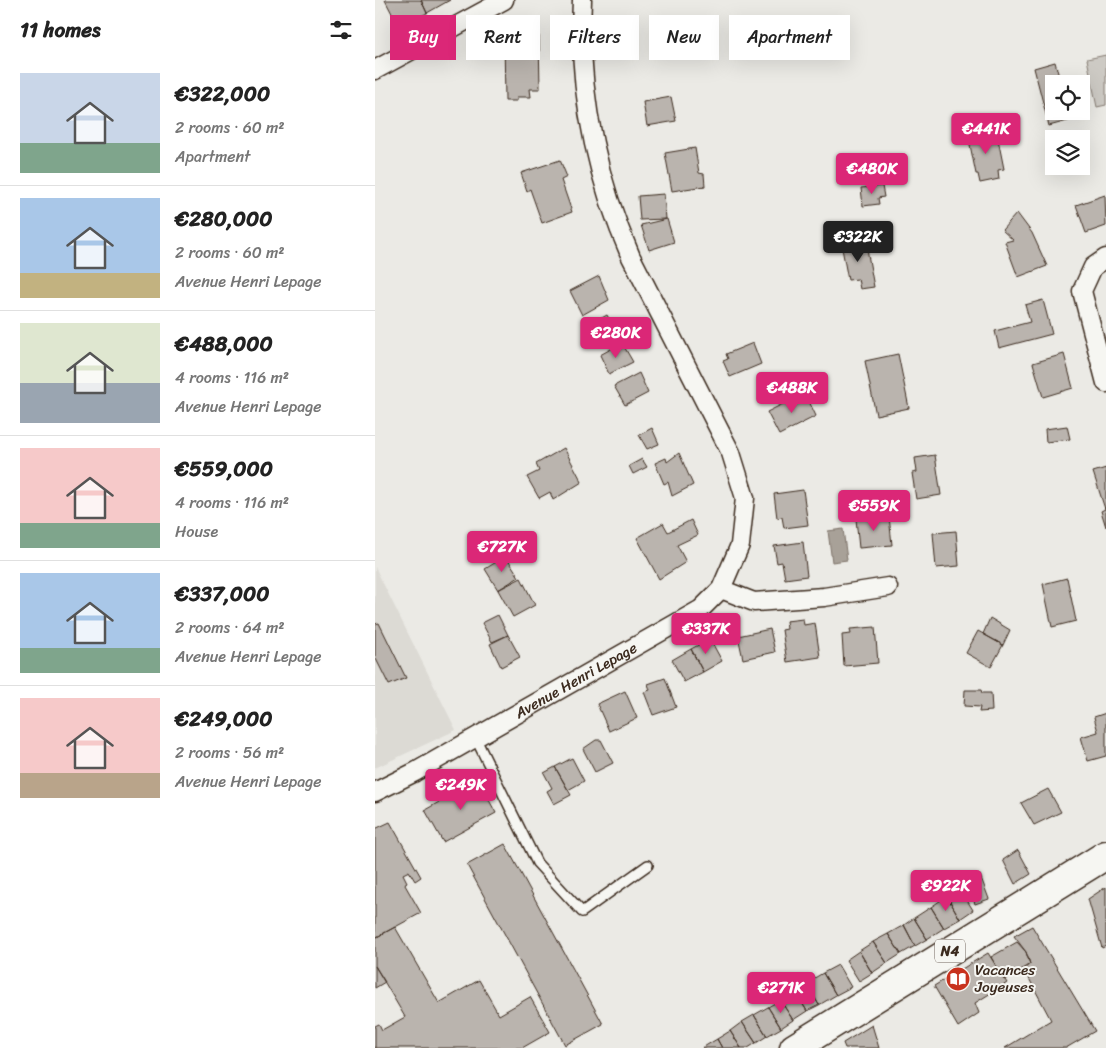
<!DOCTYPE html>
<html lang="en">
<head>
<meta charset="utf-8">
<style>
	body { margin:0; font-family:Sriracha,sans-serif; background:#f2f2f2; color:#222; height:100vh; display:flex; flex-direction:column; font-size:19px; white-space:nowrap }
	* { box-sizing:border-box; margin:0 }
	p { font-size:16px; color:#767676 }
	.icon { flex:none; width:28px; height:28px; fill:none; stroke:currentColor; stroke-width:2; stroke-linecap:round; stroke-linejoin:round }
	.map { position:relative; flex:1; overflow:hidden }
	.details { display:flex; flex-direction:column; background:#fff; width:375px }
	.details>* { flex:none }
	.banner { position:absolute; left:15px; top:15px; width:475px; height:45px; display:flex; gap:10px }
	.fabs { position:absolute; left:670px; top:75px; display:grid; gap:10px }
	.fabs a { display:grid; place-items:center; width:45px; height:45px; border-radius:0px; background:#fff; box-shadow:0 5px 20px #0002; font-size:25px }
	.price { position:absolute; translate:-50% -42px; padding:0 11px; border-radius:5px; background:#db2777; color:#fff; font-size:16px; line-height:32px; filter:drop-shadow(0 1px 2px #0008) }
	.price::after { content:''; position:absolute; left:50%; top:30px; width:15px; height:11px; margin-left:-8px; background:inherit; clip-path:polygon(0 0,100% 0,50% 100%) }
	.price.current { background:#222; color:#fff }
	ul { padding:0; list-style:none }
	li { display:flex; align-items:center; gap:15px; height:125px; padding:0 20px }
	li+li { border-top:1px solid #e0e0e0 }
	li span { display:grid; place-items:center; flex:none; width:140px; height:100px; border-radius:0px; color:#555 }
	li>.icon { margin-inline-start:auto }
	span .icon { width:60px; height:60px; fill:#fffc; stroke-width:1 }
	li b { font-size:21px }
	h2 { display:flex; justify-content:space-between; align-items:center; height:60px; padding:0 20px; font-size:21px }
	.pill { padding:0 18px; border-radius:0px; background:#fff; box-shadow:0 5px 20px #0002; font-size:18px; line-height:45px }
	.pill.current { background:#db2777; color:#fff }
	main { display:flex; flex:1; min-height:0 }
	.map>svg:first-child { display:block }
	.built { fill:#dcdad4 }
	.green { fill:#cdcac4; stroke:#847a71 }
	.water { fill:#a8a198; stroke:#7c7167 }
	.building { fill:#bab4ae; stroke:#3b2a1e }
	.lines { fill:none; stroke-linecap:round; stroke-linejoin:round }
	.lane-casing { stroke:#3b2a1e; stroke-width:12 }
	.street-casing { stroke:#3b2a1e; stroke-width:21 }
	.primary-casing { stroke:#3b2a1e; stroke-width:31 }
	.lane { stroke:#f6f6f2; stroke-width:9 }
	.street { stroke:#f6f6f2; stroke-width:18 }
	.primary { stroke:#f6f6f2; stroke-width:28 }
	.labels { text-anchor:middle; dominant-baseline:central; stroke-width:4; stroke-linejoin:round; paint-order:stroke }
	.shield { fill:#f6f6f2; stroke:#73675e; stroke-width:1 }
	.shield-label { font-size:14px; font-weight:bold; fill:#3b2a1e }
	.street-label { font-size:15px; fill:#3b2a1e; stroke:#f6f6f2 }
	.poi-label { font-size:15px; fill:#3b2a1e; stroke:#f6f6f2; text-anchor:start }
</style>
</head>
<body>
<main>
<section class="details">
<h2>11 homes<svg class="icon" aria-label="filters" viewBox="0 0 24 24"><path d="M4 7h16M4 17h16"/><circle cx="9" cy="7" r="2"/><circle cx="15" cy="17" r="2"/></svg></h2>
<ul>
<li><span style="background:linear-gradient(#c9d6e8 70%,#7fa58c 0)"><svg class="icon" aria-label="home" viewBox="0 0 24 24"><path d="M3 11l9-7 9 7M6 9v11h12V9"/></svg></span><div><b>€322,000</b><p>2 rooms · 60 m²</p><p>Apartment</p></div></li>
<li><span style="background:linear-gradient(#a9c7e8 75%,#c2b280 0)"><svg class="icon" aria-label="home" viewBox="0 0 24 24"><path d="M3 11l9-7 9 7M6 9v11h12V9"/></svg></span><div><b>€280,000</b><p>2 rooms · 60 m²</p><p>Avenue Henri Lepage</p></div></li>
<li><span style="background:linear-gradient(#dfe7d0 60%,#9aa5b1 0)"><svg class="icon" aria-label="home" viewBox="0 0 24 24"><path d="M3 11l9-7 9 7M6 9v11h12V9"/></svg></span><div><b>€488,000</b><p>4 rooms · 116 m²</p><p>Avenue Henri Lepage</p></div></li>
<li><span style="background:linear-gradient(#f6c9c9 75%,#7fa58c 0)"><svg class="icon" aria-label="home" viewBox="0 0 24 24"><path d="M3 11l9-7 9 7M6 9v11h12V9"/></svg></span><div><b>€559,000</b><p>4 rooms · 116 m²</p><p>House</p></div></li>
<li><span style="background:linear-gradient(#a9c7e8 75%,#7fa58c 0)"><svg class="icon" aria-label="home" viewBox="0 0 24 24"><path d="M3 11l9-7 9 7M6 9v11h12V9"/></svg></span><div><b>€337,000</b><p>2 rooms · 64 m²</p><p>Avenue Henri Lepage</p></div></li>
<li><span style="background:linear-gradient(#f6c9c9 75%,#b9a48a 0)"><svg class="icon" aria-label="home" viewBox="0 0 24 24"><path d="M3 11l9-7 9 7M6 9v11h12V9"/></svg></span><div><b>€249,000</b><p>2 rooms · 56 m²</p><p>Avenue Henri Lepage</p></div></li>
</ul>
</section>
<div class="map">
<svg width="731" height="1048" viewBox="0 0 731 1048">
	<rect width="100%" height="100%" fill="#ebeae5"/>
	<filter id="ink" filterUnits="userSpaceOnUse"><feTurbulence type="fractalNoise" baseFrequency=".02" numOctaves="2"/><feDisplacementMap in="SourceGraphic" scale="10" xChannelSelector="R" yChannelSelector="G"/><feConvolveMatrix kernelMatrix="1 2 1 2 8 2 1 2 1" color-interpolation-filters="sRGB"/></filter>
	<g filter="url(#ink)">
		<path class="built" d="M0 567 81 730 0 768Z"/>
		<path class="green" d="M731 55V105L722 107 712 59Z"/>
		<path class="water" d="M468 529 472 560 457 562 453 531Z"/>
		<path class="building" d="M10 0H46L52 13 24 27Z
			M46 0H75L52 13Z
			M164 36 165 89H155L156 97H142V101H130L129 37Z
			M680 62 686 84H679V111H693L696 120 674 126 659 68Z
			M296 97 301 121 272 126 268 102Z
			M621 129 629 169 623 170 624 179 605 183 603 174H601L593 135Z
			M320 148 324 173 329 174 330 186 297 191 290 153Z
			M185 160 192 177 186 180 197 212 167 223 155 189 152 191 146 173Z
			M507 186 509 197 503 198 504 204 488 206 486 188Z
			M289 194 291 219 265 220 263 196Z
			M730 195 731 226 711 233 701 205Z
			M642 213 657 233 672 266 643 277 630 242 638 240 627 230Z
			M292 219 299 242 274 250 266 225Z
			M490 238 499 287 485 289 483 279 473 280 466 243Z
			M224 276 234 300 207 315 195 291Z
			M668 300 677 334 624 348 620 331 655 322 650 305Z
			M232 315 242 333 219 346 209 328Z
			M247 343 258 362 234 374 225 355Z
			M378 343 386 364 355 377 348 361 353 359 351 354Z
			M523 354 534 408 501 415 490 361Z
			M689 354 698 388 668 397 658 363Z
			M264 373 273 393 250 405 239 386Z
			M430 393 441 416 404 435 392 412Z
			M692 426 695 439 671 442 670 429Z
			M277 428 284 444 272 449 264 435Z
			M189 448 207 482 178 500 175 492 164 498 152 477 164 471 161 464Z
			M304 453 318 485 297 496 293 482 289 484 280 463 291 458 292 462Z
			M560 455 566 495 541 499 537 473 542 472 540 458Z
			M267 459 272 467 258 474 254 466Z
			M731 468V527L726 511 730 509 718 472Z
			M428 490 433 525 409 528 407 517 402 518 399 494Z
			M514 516 517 545 484 548 481 519Z
			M316 520 323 535 302 545 311 562 284 579 262 538 288 523 293 532Z
			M581 531 584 566 561 568 558 533Z
			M428 542 432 576 410 579 407 562 402 563 399 546Z
			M131 556 144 577 123 590 110 569Z
			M146 578 160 605 138 617 123 590Z
			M692 578 701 621 677 627 668 584Z
			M123 615 133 635 117 642 107 623Z
			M615 618 635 630 628 645 608 634Z
			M428 619 429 625 440 623 445 657 412 662 407 630 412 629 411 621Z
			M4 623 31 678 14 685 0 657V624Z
			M500 627 503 663 469 666 467 635 476 634 475 629Z
			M395 629 400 652 368 659 363 636Z
			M603 631 628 645 616 667 591 653Z
			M133 635 145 657 126 667 115 644Z
			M335 639 347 661 328 672 316 649Z
			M316 649 328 672 309 682 297 660Z
			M290 678 301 707 278 715 269 692 275 690 273 684Z
			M590 690H606L607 693H616L617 711 604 712 605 707 589 706Z
			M250 691 262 718 234 731 222 704Z
			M731 713V756L713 761 706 737 723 732 719 717Z
			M221 740H226L238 763 220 772 208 749Z
			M197 758 209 781 193 790 180 767Z
			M180 767 196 795 179 804 172 791 177 788 169 773Z
			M103 780 121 813 68 842 50 810Z
			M673 789 686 812 659 825 646 803Z
			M15 822 46 877 40 881 34 871 28 874 32 882 30 885 46 913 0 938V829Z
			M130 844 228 1024 190 1045 92 865Z
			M643 850 656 874 640 884 628 860Z
			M605 875 614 899 600 904 591 880Z
			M731 887V946L727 948 713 899Z
			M585 889 598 910 585 919 572 896Z
			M572 896 585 919 569 928 556 907Z
			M556 907 569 928 552 939 539 918Z
			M539 918 552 939 540 946 529 925Z
			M529 925 540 946 526 954 513 934Z
			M657 926 720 1031 691 1048H630L676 1020 649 969 655 964 651 952 639 936Z
			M20 927 64 1003 104 980 124 1015 155 997 175 1032 147 1048H0V1026L4 1024 7 1030 30 1017 0 966V938Z
			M513 934 526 954 512 963 498 942Z
			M498 942 512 963 497 973 484 951Z
			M642 942 651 952 655 964 629 980 616 957Z
			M484 951 497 973 484 981 471 960Z
			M613 953 632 983 600 1003 604 1013 583 1027 559 986Z
			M463 965 476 987 461 995 448 973Z
			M0 966 10 982 0 988Z
			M448 973 461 995 444 1005 431 983Z
			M431 983 444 1005 432 1011 419 990Z
			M419 990 432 1011 418 1020 405 1000Z
			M405 1000 418 1020 406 1028 393 1007Z
			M393 1007 406 1028 392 1036 379 1015Z
			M379 1015 392 1036 381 1043 367 1022Z
			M367 1022 381 1043 373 1048H366L355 1031Z
			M497 1025 504 1048H470L468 1043Z
			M355 1031 366 1048H347L342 1039Z
			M342 1039 347 1048H327Z"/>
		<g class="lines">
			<defs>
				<path id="lane" d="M100 737 162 863 207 912 273 865"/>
				<g id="street">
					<path d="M0 70 129 0"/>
					<path d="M731 258 718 267 707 291 731 383"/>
					<path d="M346 589 379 602 449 597 513 587"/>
					<path id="s1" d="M0 792 40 772 326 609 346 589 365 545 370 498 356 453 256 257C220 175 203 89 207 0"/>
				</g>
				<path id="primary" d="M419 1048 731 855"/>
			</defs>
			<use href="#lane" class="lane-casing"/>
			<use href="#street" class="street-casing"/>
			<use href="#primary" class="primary-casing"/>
			<use href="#lane" class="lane"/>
			<use href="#street" class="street"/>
			<use href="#primary" class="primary"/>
		</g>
	</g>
	<defs>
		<symbol id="library-disc" viewBox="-11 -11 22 22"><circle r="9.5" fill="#c8321e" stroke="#f6f6f2"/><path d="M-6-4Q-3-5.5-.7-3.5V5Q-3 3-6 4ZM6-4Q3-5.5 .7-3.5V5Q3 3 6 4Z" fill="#fff"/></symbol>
	</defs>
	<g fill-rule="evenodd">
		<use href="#library-disc" x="569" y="965" width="28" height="28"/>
	</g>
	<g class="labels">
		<rect class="shield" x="560" y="939.5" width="30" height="23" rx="4"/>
		<g class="shield-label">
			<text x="575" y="951">N4</text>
		</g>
		<g class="street-label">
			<text stroke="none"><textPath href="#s1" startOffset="230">Avenue Henri Lepage</textPath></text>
		</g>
		<g class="poi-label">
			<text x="600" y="970">Vacances<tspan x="600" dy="17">Joyeuses</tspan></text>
		</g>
	</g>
</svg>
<div class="fabs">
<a><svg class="icon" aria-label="locate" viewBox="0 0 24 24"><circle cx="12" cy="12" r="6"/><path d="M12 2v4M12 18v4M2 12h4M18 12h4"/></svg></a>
<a><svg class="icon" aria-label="layers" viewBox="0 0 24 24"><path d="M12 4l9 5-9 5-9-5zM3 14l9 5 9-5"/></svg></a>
</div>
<b class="price" style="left:611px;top:155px">€441K</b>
<b class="price" style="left:497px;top:195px">€480K</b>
<b class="price current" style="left:483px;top:263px">€322K</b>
<b class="price" style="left:241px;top:359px">€280K</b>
<b class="price" style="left:417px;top:414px">€488K</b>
<b class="price" style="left:499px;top:532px">€559K</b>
<b class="price" style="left:127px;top:573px">€727K</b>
<b class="price" style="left:331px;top:655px">€337K</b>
<b class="price" style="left:86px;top:811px">€249K</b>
<b class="price" style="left:571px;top:912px">€922K</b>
<b class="price" style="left:406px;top:1014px">€271K</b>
<div class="banner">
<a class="pill current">Buy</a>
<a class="pill">Rent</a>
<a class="pill">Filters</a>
<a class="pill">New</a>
<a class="pill">Apartment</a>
</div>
</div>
</main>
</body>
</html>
